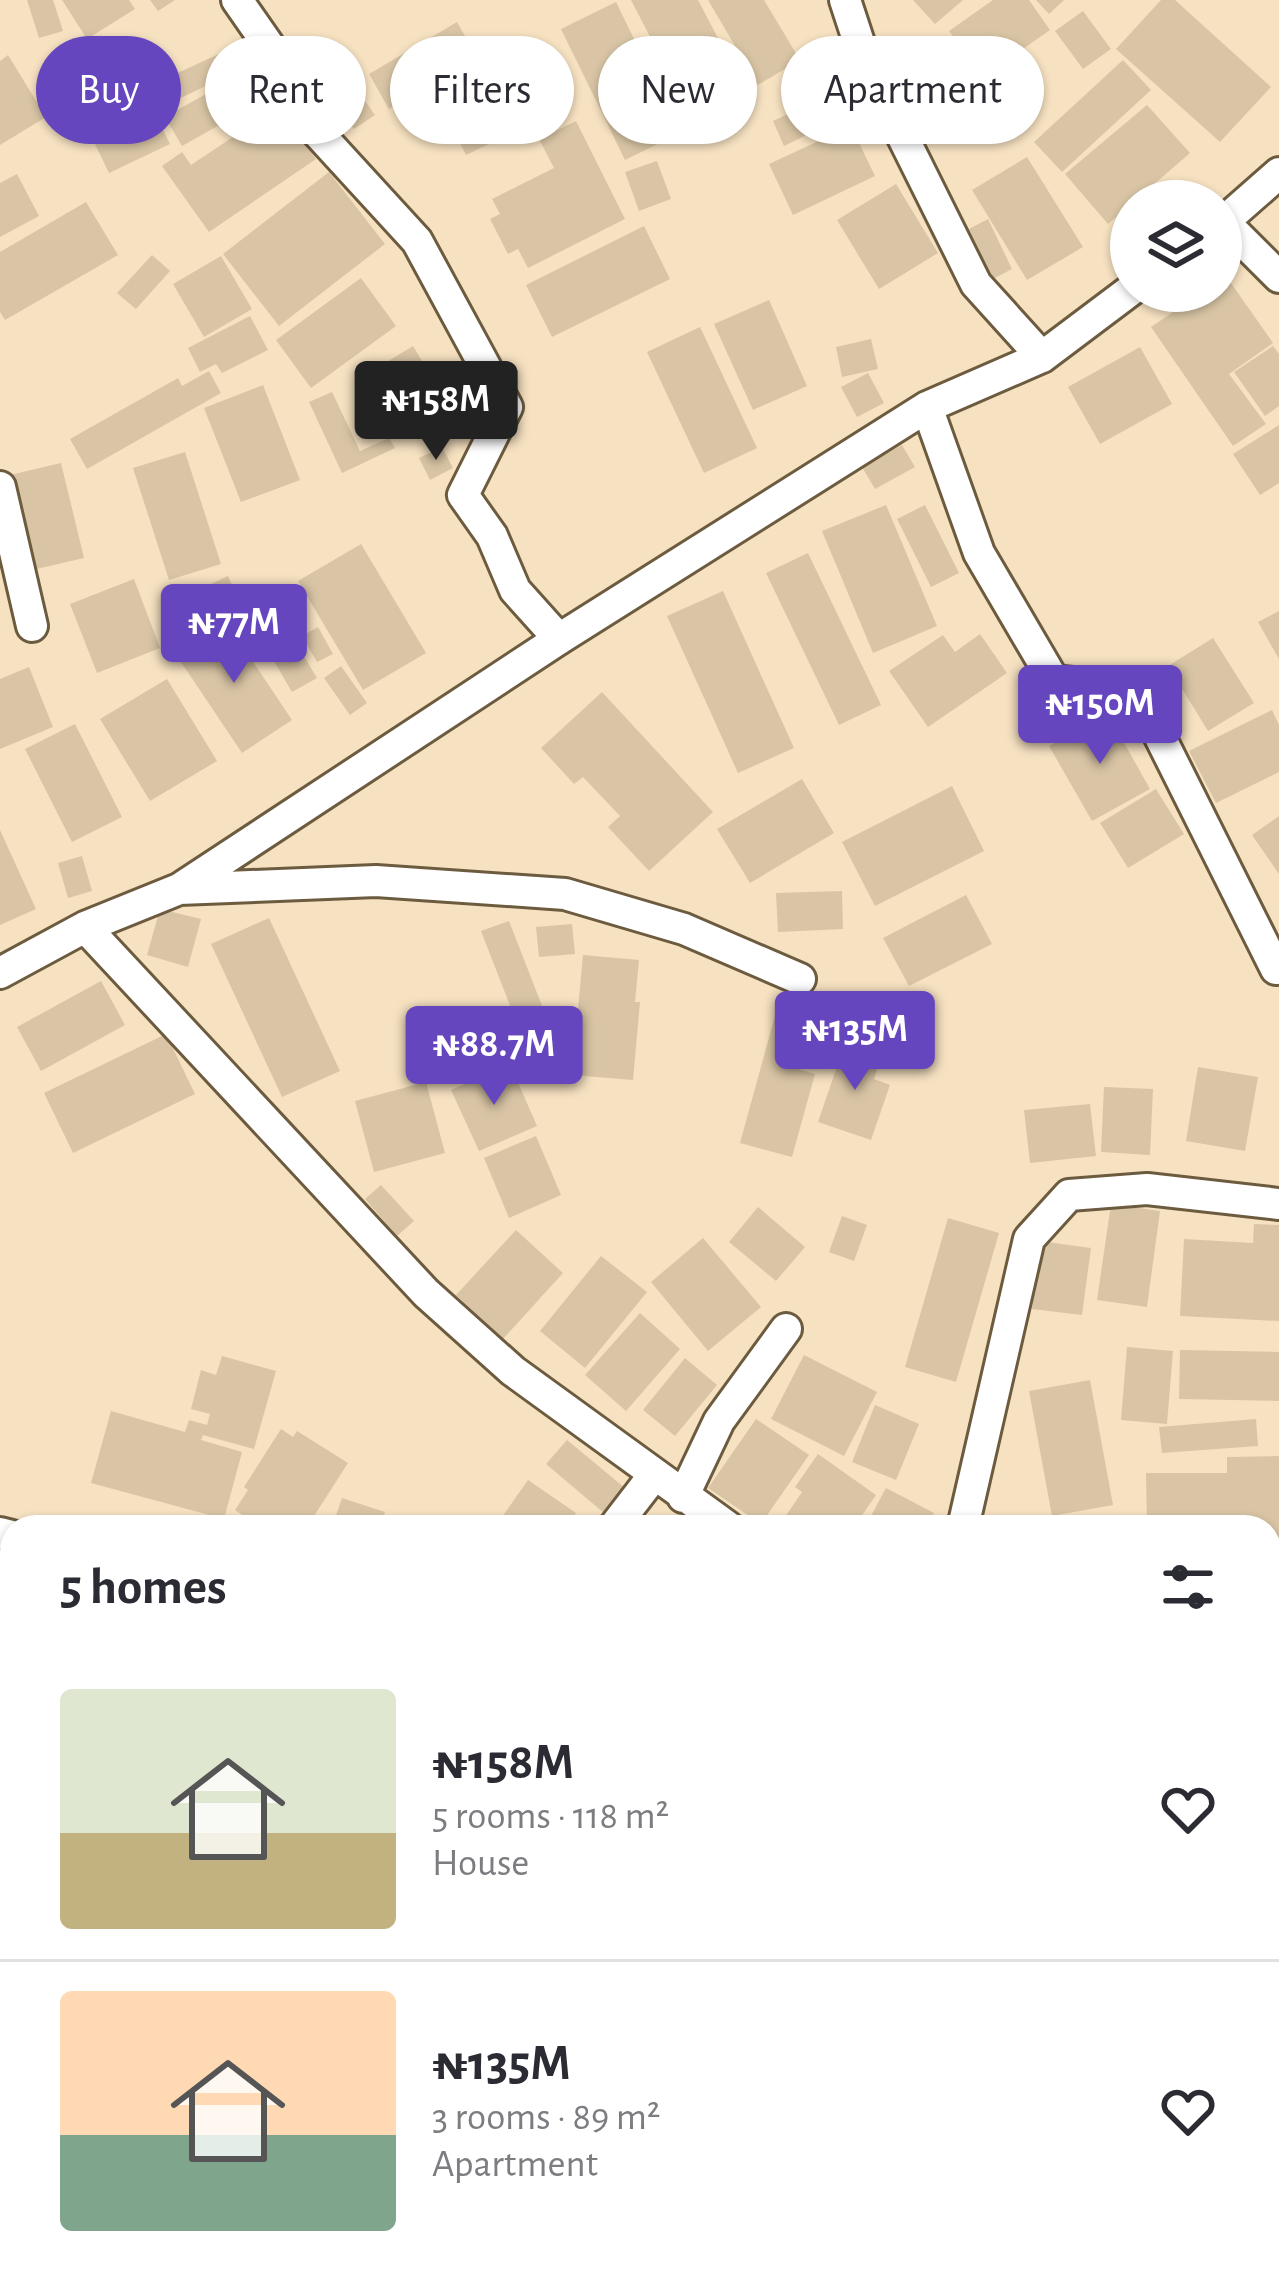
<!DOCTYPE html>
<html lang="en">
<head>
<meta charset="utf-8">
<style>
	body { margin:0; font-family:"Alegreya Sans",sans-serif; background:#f2f2f3; color:#2b2b33; height:100vh; display:flex; flex-direction:column; font-size:45px; white-space:nowrap }
	* { box-sizing:border-box; margin:0 }
	p { font-size:39px; color:#7c7c81 }
	.icon { flex:none; width:66px; height:66px; fill:none; stroke:currentColor; stroke-width:2; stroke-linecap:round; stroke-linejoin:round }
	.map { position:relative; flex:1; overflow:hidden }
	.panel { position:absolute; left:0px; top:1515px; width:1281px; height:771px; display:flex; flex-direction:column; background:#fff; border-radius:36px 36px 0 0; box-shadow:0 3px 9px #0004 }
	.panel>* { flex:none }
	.banner { position:absolute; left:36px; top:36px; width:1209px; height:108px; display:flex; gap:24px }
	.controls { position:absolute; left:1110px; top:180px; display:grid; gap:24px }
	.controls a { display:grid; place-items:center; width:132px; height:132px; border-radius:50%; background:#fff; box-shadow:0 3px 9px #0004; font-size:60px }
	.price { position:absolute; translate:-50% -102px; padding:0 27px; border-radius:12px; background:#6546bf; color:#fff; font-size:39px; line-height:78px; filter:drop-shadow(0 3px 6px #0008) }
	.price::after { content:''; position:absolute; left:50%; top:72px; width:36px; height:27px; margin-left:-18px; background:inherit; clip-path:polygon(0 0,100% 0,50% 100%) }
	.price.on { background:#222; color:#fff }
	ul { padding:0; list-style:none }
	li { display:flex; align-items:center; gap:36px; height:300px; padding:0 60px }
	li+li { border-top:3px solid #e1e1e2 }
	li span { display:grid; place-items:center; flex:none; width:336px; height:240px; border-radius:12px; color:#555 }
	li>.icon { margin-inline-start:auto }
	span .icon { width:144px; height:144px; fill:#fffc; stroke-width:1 }
	li b { font-size:51px }
	h2 { display:flex; justify-content:space-between; align-items:center; height:144px; padding:0 60px; font-size:51px }
	.chip { padding:0 42px; border-radius:54px; background:#fff; box-shadow:0 3px 9px #0004; font-size:42px; line-height:108px }
	.chip.on { background:#6546bf; color:#fff }
	.map>svg:first-child { display:block }
	.building { fill:#d9c5a5 }
	.lines { fill:none; stroke-linecap:round; stroke-linejoin:round }
	.street-casing { stroke:#6d5b3f; stroke-width:36 }
	.street { stroke:#fff; stroke-width:30 }
</style>
</head>
<body>
<div class="map">
<svg width="1279" height="2284" viewBox="0 0 1279 2284">
	<rect width="100%" height="100%" fill="#f6e1c1"/>
	<path class="building" d="M27 0H53L63 31 39 38Z
		M62 0H129L135 9 87 39Z
		M150 0H175L158 11Z
		M631 0H698L750 99 696 126Z
		M708 0H764L800 60 758 85Z
		M913 0H963L935 24Z
		M993 0H1029L1050 30 983 77 949 31Z
		M1036 0H1064L1049 14Z
		M1161 0H1175L1271 87 1220 142 1116 49Z
		M616 2 680 133 625 160 561 29Z
		M1083 11 1111 49 1083 69 1055 31Z
		M457 22 477 57 389 109 369 74Z
		M223 52 233 73 166 105 156 83Z
		M8 55 46 117 0 145V61Z
		M1123 60 1151 90 1062 172 1034 142Z
		M256 64 276 90 259 103 240 77Z
		M346 74 375 115 354 129 325 89Z
		M238 76 255 105 182 146 165 117Z
		M486 78 512 133 466 155 439 101Z
		M141 86 170 144 109 173 81 115Z
		M835 92 846 116 784 146 773 121Z
		M1147 105 1190 153 1108 224 1065 174Z
		M279 106 316 159 209 232 162 166 182 152 191 165Z
		M576 121 625 219 528 268 518 249 508 254 490 219 500 214 492 199 554 168 539 139Z
		M851 126 875 176 793 215 769 164Z
		M1027 157 1083 247 1027 280 972 190Z
		M657 161 671 199 639 211 625 172Z
		M329 172 385 244 279 326 223 254Z
		M17 174 39 216 0 237V183Z
		M896 184 938 253 879 289 837 220Z
		M86 202 118 255 5 320 0 312V252Z
		M988 219 1012 269 993 279 969 229Z
		M644 226 670 279 552 337 526 285Z
		M152 255 170 271 136 309 117 293Z
		M221 256 252 309 204 337 173 284Z
		M1226 276 1273 343 1229 374 1266 424 1233 446 1151 327 1204 291H1221V279Z
		M361 278 396 326 311 388 276 340Z
		M769 300 807 386 753 410 714 324Z
		M250 316 268 350 222 373 216 364 200 372 188 348Z
		M700 327 757 448 704 473 647 352Z
		M871 339 878 369 842 377 836 347Z
		M413 346 441 393 391 424 362 377Z
		M1273 346 1279 354V406L1265 416 1234 372Z
		M1140 347 1172 404 1100 444 1068 387Z
		M209 371 221 393 87 469 70 439 178 378 182 386Z
		M868 373 884 403 857 417 841 387Z
		M263 385 300 480 241 502 204 408Z
		M332 392 360 451 389 438 395 448 342 473 309 402Z
		M1279 425V483L1260 495 1233 454Z
		M902 445 915 467 875 489 862 467Z
		M442 447 453 468 430 480 419 458Z
		M185 452 221 564 169 580 133 468Z
		M61 463 84 558 32 570 10 475Z
		M886 505 937 626 873 653 822 531Z
		M925 505 959 573 931 587 897 519Z
		M361 544 426 653 363 690 298 581Z
		M808 553 881 705 839 725 766 573Z
		M228 576 238 598 185 623 175 601Z
		M134 579 160 648 97 673 70 604Z
		M723 591 794 748 738 773 667 616Z
		M1279 611V659L1258 622Z
		M225 620 292 720 242 753 175 653Z
		M318 627 333 654 317 662 302 636Z
		M980 634 1007 673 928 727 889 671 943 635 955 652Z
		M292 636 317 678 292 692 268 651Z
		M1213 638 1254 703 1208 731 1168 666Z
		M341 666 367 703 350 715 324 678Z
		M29 667 53 727 0 749V679Z
		M167 679 217 761 150 801 100 719Z
		M602 692 713 812 649 871 608 827 620 816 583 777 574 784 541 748Z
		M1272 710 1279 725V772L1216 803 1189 751Z
		M1108 714 1150 789 1092 821 1049 746Z
		M75 724 122 817 72 842 25 749Z
		M802 779 834 833 750 883 717 829Z
		M952 786 984 851 875 906 842 842Z
		M1156 789 1184 834 1128 868 1100 823Z
		M1279 816V874L1252 835Z
		M0 830 36 909 0 925Z
		M82 856 92 891 68 898 58 863Z
		M842 891 843 929 778 932 776 893Z
		M966 895 992 944 909 986 883 938Z
		M160 909 201 919 188 967 147 955Z
		M269 918 340 1071 282 1097 211 944Z
		M509 921 553 1034 525 1044 481 931Z
		M572 924 575 954 539 957 536 927Z
		M583 955 639 960 635 1002H640L633 1080 572 1075Z
		M101 981 125 1025 41 1071 17 1027Z
		M776 1012 830 1026 819 1064 800 1059 798 1069 815 1074 792 1157 740 1143Z
		M166 1034 195 1094 73 1153 44 1093Z
		M846 1040 882 1053 874 1079 890 1085 871 1140 818 1122Z
		M510 1064 537 1126 479 1151 451 1090Z
		M1198 1067 1258 1077 1245 1151 1186 1141Z
		M426 1082 445 1153 374 1172 355 1101Z
		M1104 1087 1153 1089 1150 1155 1101 1152Z
		M1090 1104 1096 1156 1030 1163 1024 1110Z
		M536 1136 561 1195 509 1218 484 1158Z
		M381 1185 414 1221 397 1236 365 1199Z
		M1111 1204 1160 1211 1147 1307 1097 1300Z
		M758 1207 805 1247 776 1281 729 1242Z
		M842 1216 867 1225 854 1261 829 1252Z
		M948 1218 999 1233 956 1382 905 1367Z
		M1254 1224 1279 1225V1321L1180 1316 1184 1239 1253 1243Z
		M516 1230 563 1273 503 1339 456 1295Z
		M703 1238 761 1307 708 1351 651 1282Z
		M1040 1241 1091 1248 1082 1315 1032 1309Z
		M601 1256 647 1292 585 1368 540 1331Z
		M640 1313 680 1349 626 1411 585 1375Z
		M1127 1347 1173 1351 1167 1424 1121 1420Z
		M1180 1350 1279 1352V1401L1179 1399Z
		M804 1355 877 1392 844 1456 771 1419Z
		M222 1356 276 1371 254 1449 203 1435 201 1440 242 1452 224 1519 91 1483 111 1411 185 1432 189 1420 207 1425 210 1414 191 1409 201 1370 216 1375Z
		M685 1358 717 1385 675 1436 643 1410Z
		M1090 1380 1113 1505 1052 1516 1029 1391Z
		M875 1405 919 1424 896 1480 852 1462Z
		M756 1419 809 1455 761 1524 708 1488Z
		M1256 1419 1258 1446 1162 1453 1159 1427Z
		M281 1429 293 1437 297 1431 348 1463 307 1527H260L235 1510 248 1490 244 1487Z
		M567 1440 625 1488 604 1513 546 1464Z
		M818 1454 876 1495 854 1527H800L785 1517 802 1492 795 1487Z
		M1279 1456V1537H1269V1527H1147L1146 1473H1227V1457Z
		M528 1480 576 1513 566 1527H495Z
		M886 1488 934 1513 927 1527H865Z
		M342 1498 385 1512 380 1527H332Z
		M0 1958 12 1961V2071L0 2068Z"/>
	<g class="lines">
		<defs>
			<path id="street" d="M237 0 281 63 318 133 417 241 507 407 463 495 492 536 515 590 559 639
				M845 0 865 61 976 284 1042 357
				M1224 222 1279 277
				M1221 224 1279 173
				M927 407 979 553 1054 681 1145 691 1156 729 1276 969
				M0 487 32 626
				M179 889 376 881 565 894 684 929 800 979
				M85 927 426 1293 513 1371 728 1527
				M0 973 85 927 179 889 559 639 927 407 1042 357 1131 290
				M683 1497 719 1421 786 1329
				M614 1527 654 1475
				M963 1527 1029 1239 1069 1195 1147 1189 1279 1204
				M0 1533 12 1536
				M1269 1656 1279 1655
				M1141 2274V2284
				M484 2284 489 2274"/>
		</defs>
		<use href="#street" class="street-casing"/>
		<use href="#street" class="street"/>
	</g>
</svg>
<div class="controls">
<a><svg class="icon" aria-label="layers" viewBox="0 0 24 24"><path d="M12 4l9 5-9 5-9-5zM3 14l9 5 9-5"/></svg></a>
</div>
<b class="price on" style="left:436px;top:463px">₦158M</b>
<b class="price" style="left:234px;top:686px">₦77M</b>
<b class="price" style="left:1100px;top:767px">₦150M</b>
<b class="price" style="left:855px;top:1093px">₦135M</b>
<b class="price" style="left:494px;top:1108px">₦88.7M</b>
<div class="banner">
<a class="chip on">Buy</a>
<a class="chip">Rent</a>
<a class="chip">Filters</a>
<a class="chip">New</a>
<a class="chip">Apartment</a>
</div>
<section class="panel">
<h2>5 homes<svg class="icon" aria-label="filters" viewBox="0 0 24 24"><path d="M4 7h16M4 17h16"/><circle cx="9" cy="7" r="2"/><circle cx="15" cy="17" r="2"/></svg></h2>
<ul>
<li><span style="background:linear-gradient(#dfe7d0 60%,#c2b280 0)"><svg class="icon" aria-label="home" viewBox="0 0 24 24"><path d="M3 11l9-7 9 7M6 9v11h12V9"/></svg></span><div><b>₦158M</b><p>5 rooms · 118 m²</p><p>House</p></div><svg class="icon" aria-label="heart" viewBox="0 0 24 24"><path d="M12 20l-8-8c-3-5 5-10 8-4 3-6 11-1 8 4z"/></svg></li>
<li><span style="background:linear-gradient(#ffd9b3 60%,#7fa58c 0)"><svg class="icon" aria-label="home" viewBox="0 0 24 24"><path d="M3 11l9-7 9 7M6 9v11h12V9"/></svg></span><div><b>₦135M</b><p>3 rooms · 89 m²</p><p>Apartment</p></div><svg class="icon" aria-label="heart" viewBox="0 0 24 24"><path d="M12 20l-8-8c-3-5 5-10 8-4 3-6 11-1 8 4z"/></svg></li>
</ul>
</section>
</div>
</body>
</html>
